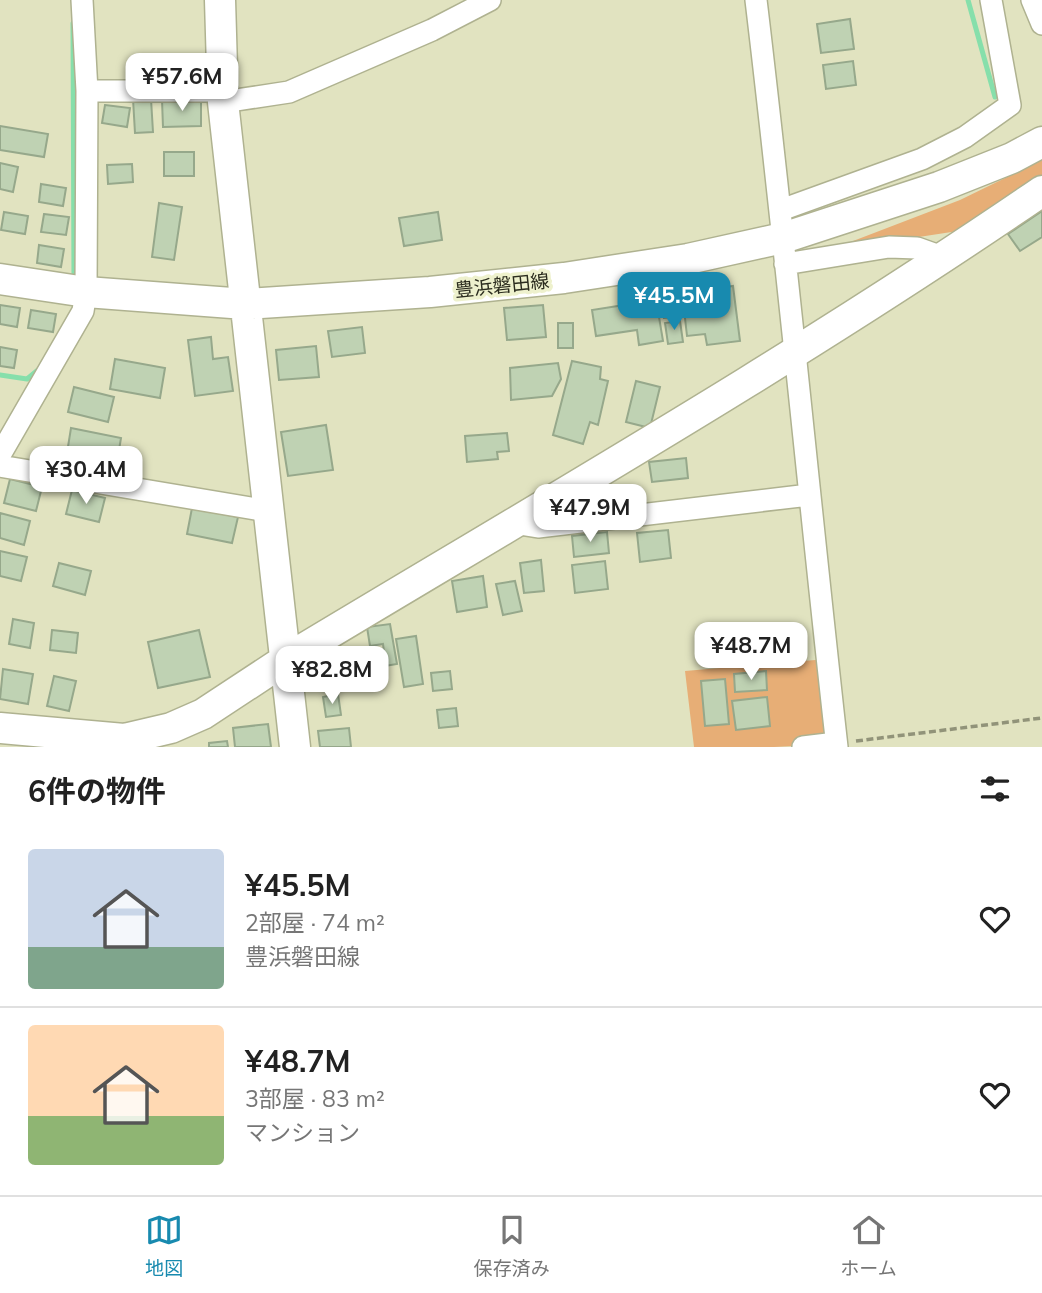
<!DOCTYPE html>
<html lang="ja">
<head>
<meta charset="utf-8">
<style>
	body { margin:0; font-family:Mulish,"Noto Sans JP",sans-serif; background:#f6f6f6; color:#222; height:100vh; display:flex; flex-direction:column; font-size:26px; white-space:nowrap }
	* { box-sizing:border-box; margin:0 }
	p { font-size:23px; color:#767676 }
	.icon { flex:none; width:38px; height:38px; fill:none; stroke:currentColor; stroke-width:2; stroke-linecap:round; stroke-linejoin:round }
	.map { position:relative; height:747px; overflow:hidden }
	.side { display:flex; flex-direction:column; background:#fff; flex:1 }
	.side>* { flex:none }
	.price { position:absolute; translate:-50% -60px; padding:0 16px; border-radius:14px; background:#fff; color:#222; font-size:23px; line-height:46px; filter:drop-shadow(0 2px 4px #0008) }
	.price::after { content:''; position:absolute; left:50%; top:42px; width:21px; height:16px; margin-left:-10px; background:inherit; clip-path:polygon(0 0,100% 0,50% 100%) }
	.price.on { background:#188aaf; color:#fff }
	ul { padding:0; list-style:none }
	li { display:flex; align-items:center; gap:21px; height:175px; padding:0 28px }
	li+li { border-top:2px solid #e0e0e0 }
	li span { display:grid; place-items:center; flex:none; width:196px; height:140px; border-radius:7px; color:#555 }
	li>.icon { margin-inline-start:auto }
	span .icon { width:84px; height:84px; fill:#fffc; stroke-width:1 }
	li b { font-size:30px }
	h2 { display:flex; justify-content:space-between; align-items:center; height:84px; padding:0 28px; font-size:30px }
	.tab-bar { display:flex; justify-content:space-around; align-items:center; height:98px; border-top:2px solid #e0e0e0; background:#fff; font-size:19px; color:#767676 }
	.tab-bar a { display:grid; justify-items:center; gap:4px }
	.tab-bar .on { color:#188aaf }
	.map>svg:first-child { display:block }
	.green { fill:#e7ae76 }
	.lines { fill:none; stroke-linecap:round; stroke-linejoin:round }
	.stream { stroke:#86dfab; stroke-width:5 }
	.building { fill:#bfd2b3; stroke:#96a88b; stroke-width:2 }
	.street-casing { stroke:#afb290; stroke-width:24 }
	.secondary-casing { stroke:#afb290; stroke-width:33 }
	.path { stroke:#919379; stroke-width:3.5; stroke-dasharray:7 3.5; stroke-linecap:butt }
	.street { stroke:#fff; stroke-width:21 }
	.secondary { stroke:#fff; stroke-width:30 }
	.labels { text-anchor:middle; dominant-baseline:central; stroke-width:7; stroke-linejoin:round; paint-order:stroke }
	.street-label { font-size:19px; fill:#2b2c1e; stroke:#eef1cd }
</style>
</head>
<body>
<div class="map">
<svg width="1042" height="747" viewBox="0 0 1042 747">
	<rect width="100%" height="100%" fill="#e1e3c0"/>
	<path class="green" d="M1042 160V180L958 231 827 251 960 200Z
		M827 659 832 744 774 747H694L685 671Z"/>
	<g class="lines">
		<path class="stream" d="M968 0 995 97
			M73 23 74 282
			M0 375 27 379 38 370"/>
	</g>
	<path class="building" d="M850 19 854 49 821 53 817 24Z
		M853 61 856 85 826 89 823 65Z
		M201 98V126L163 127 162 100Z
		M133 99H151L153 132 135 133Z
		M105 105 130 108 127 127 102 123Z
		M0 126 48 134 44 157 0 150Z
		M164 152H194V176H164Z
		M0 163 18 167 13 192 0 189Z
		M132 164 133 182 108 184 107 165Z
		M41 184 66 188 63 206 39 202Z
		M159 203 182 207 174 260 152 257Z
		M1042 211V237L1020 251 1008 234Z
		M4 212 28 216 25 234 1 230Z
		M438 212 442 240 404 246 399 218Z
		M44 214 69 217 66 235 41 232Z
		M39 245 64 249 61 267 37 263Z
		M733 286 740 341 707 345 705 334 687 336 684 309 708 306 706 290Z
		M677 293 680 316 664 318 661 295Z
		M637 303 639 314 658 311 663 341 639 345 637 330 596 336 592 310Z
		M0 305 20 308 17 327 0 324Z
		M543 305 546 337 507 340 504 308Z
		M31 310 56 314 53 332 28 328Z
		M680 321 683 342 668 344 665 323Z
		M558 323H573V348H558Z
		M362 327 365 353 332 357 328 331Z
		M211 337 213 359 228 357 233 391 195 396 188 340Z
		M316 346 319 377 279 380 276 350Z
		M0 347 17 350 14 368 0 366Z
		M115 359 165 368 160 398 110 389Z
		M572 361 601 367 600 379 608 381 598 425 590 422 583 444 553 435Z
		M558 363 561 379 552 396 511 400 510 368Z
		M636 381 660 387 650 428 626 422Z
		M74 387 114 397 108 422 68 412Z
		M326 425 333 470 288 476 281 432Z
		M71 428 121 438 117 462 67 453Z
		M507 433 509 451 497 452 498 459 467 462 465 436Z
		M686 458 688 478 652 482 649 462Z
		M10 479 42 487 36 511 4 503Z
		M624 488 627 505 599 510 596 492Z
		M72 490 105 498 99 522 66 514Z
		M192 508 238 517 232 543 187 534Z
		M0 513 30 521 24 545 0 538Z
		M668 530 671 558 640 562 637 533Z
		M607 532 609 553 574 557 572 536Z
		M0 551 27 557 21 581 0 576Z
		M541 560 544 591 524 593 520 563Z
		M605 561 608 589 575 593 572 565Z
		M59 563 91 571 85 595 53 586Z
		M483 576 487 607 457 612 452 581Z
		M515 581 522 611 503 615 496 584Z
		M13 619 34 623 30 648 9 644Z
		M390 624 397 664 349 672 346 658 384 652 383 644 370 646 367 627Z
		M52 630 78 633 76 653 50 650Z
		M199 630 210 677 158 688 148 642Z
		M416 636 423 684 404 687 396 639Z
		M3 669 33 674 28 704 0 699Z
		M450 671 452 689 433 691 431 673Z
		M766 671 767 690 735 692 734 674Z
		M54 676 76 681 69 711 47 706Z
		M725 679 729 724 705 726 701 681Z
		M338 694 341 715 326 717 323 697Z
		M767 697 770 726 736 730 732 701Z
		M456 708 458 726 439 728 437 710Z
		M268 724 271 747H235L233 728Z
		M349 728 351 747H320L318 731Z
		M227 741 228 747H209V743Z"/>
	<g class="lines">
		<defs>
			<path id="street" d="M756 0C786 249 809 498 837 747
				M1032 0 1042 24
				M87 91H223
				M223 102 289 92 432 30 490 0
				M781 210 922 159 965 137 1010 105 991 0
				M785 264 889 247 917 248 945 258
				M0 455 83 311 86 292 87 91 82 0
				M0 466 268 511
				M513 523 538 527 809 495
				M803 747 836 743"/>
			<path id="secondary" d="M220 0 223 102 295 747
				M0 279 86 292 245 304 430 292 564 278 688 259 783 238 939 187 1012 158 1042 142
				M0 728 124 739 171 728 203 714 285 660C539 507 797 359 1042 191"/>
		</defs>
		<use href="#street" class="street-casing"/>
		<use href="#secondary" class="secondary-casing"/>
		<path class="path" d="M856 741 1042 718"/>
		<use href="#street" class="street"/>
		<use href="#secondary" class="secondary"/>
	</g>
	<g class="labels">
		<g class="street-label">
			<text transform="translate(502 285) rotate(-6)">豊浜磐田線</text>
		</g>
	</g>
</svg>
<b class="price" style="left:182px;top:113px">¥57.6M</b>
<b class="price on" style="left:674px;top:332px">¥45.5M</b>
<b class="price" style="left:86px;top:506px">¥30.4M</b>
<b class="price" style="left:590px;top:544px">¥47.9M</b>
<b class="price" style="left:751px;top:682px">¥48.7M</b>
<b class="price" style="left:332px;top:706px">¥82.8M</b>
</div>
<section class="side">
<h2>6件の物件<svg class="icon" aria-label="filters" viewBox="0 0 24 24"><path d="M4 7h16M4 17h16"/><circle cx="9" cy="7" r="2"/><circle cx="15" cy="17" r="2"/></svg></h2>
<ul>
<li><span style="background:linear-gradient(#c9d6e8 70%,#7fa58c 0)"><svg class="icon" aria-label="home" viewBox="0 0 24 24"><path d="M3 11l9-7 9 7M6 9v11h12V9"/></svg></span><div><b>¥45.5M</b><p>2部屋 · 74 m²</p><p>豊浜磐田線</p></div><svg class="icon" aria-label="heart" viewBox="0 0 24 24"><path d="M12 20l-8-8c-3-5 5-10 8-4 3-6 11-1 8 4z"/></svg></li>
<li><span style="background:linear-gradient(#ffd9b3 65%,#8fb573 0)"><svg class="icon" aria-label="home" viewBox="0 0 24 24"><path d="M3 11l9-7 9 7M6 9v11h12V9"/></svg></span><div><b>¥48.7M</b><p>3部屋 · 83 m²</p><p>マンション</p></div><svg class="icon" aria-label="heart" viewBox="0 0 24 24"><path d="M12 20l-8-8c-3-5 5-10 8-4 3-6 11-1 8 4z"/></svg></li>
</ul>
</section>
<nav class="tab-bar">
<a class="on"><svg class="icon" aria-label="map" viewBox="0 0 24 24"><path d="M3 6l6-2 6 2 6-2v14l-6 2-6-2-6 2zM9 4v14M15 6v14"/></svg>地図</a>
<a><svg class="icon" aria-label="saved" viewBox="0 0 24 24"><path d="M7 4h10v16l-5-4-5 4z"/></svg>保存済み</a>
<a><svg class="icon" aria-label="home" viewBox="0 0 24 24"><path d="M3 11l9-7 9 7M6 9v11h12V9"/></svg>ホーム</a>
</nav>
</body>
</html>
